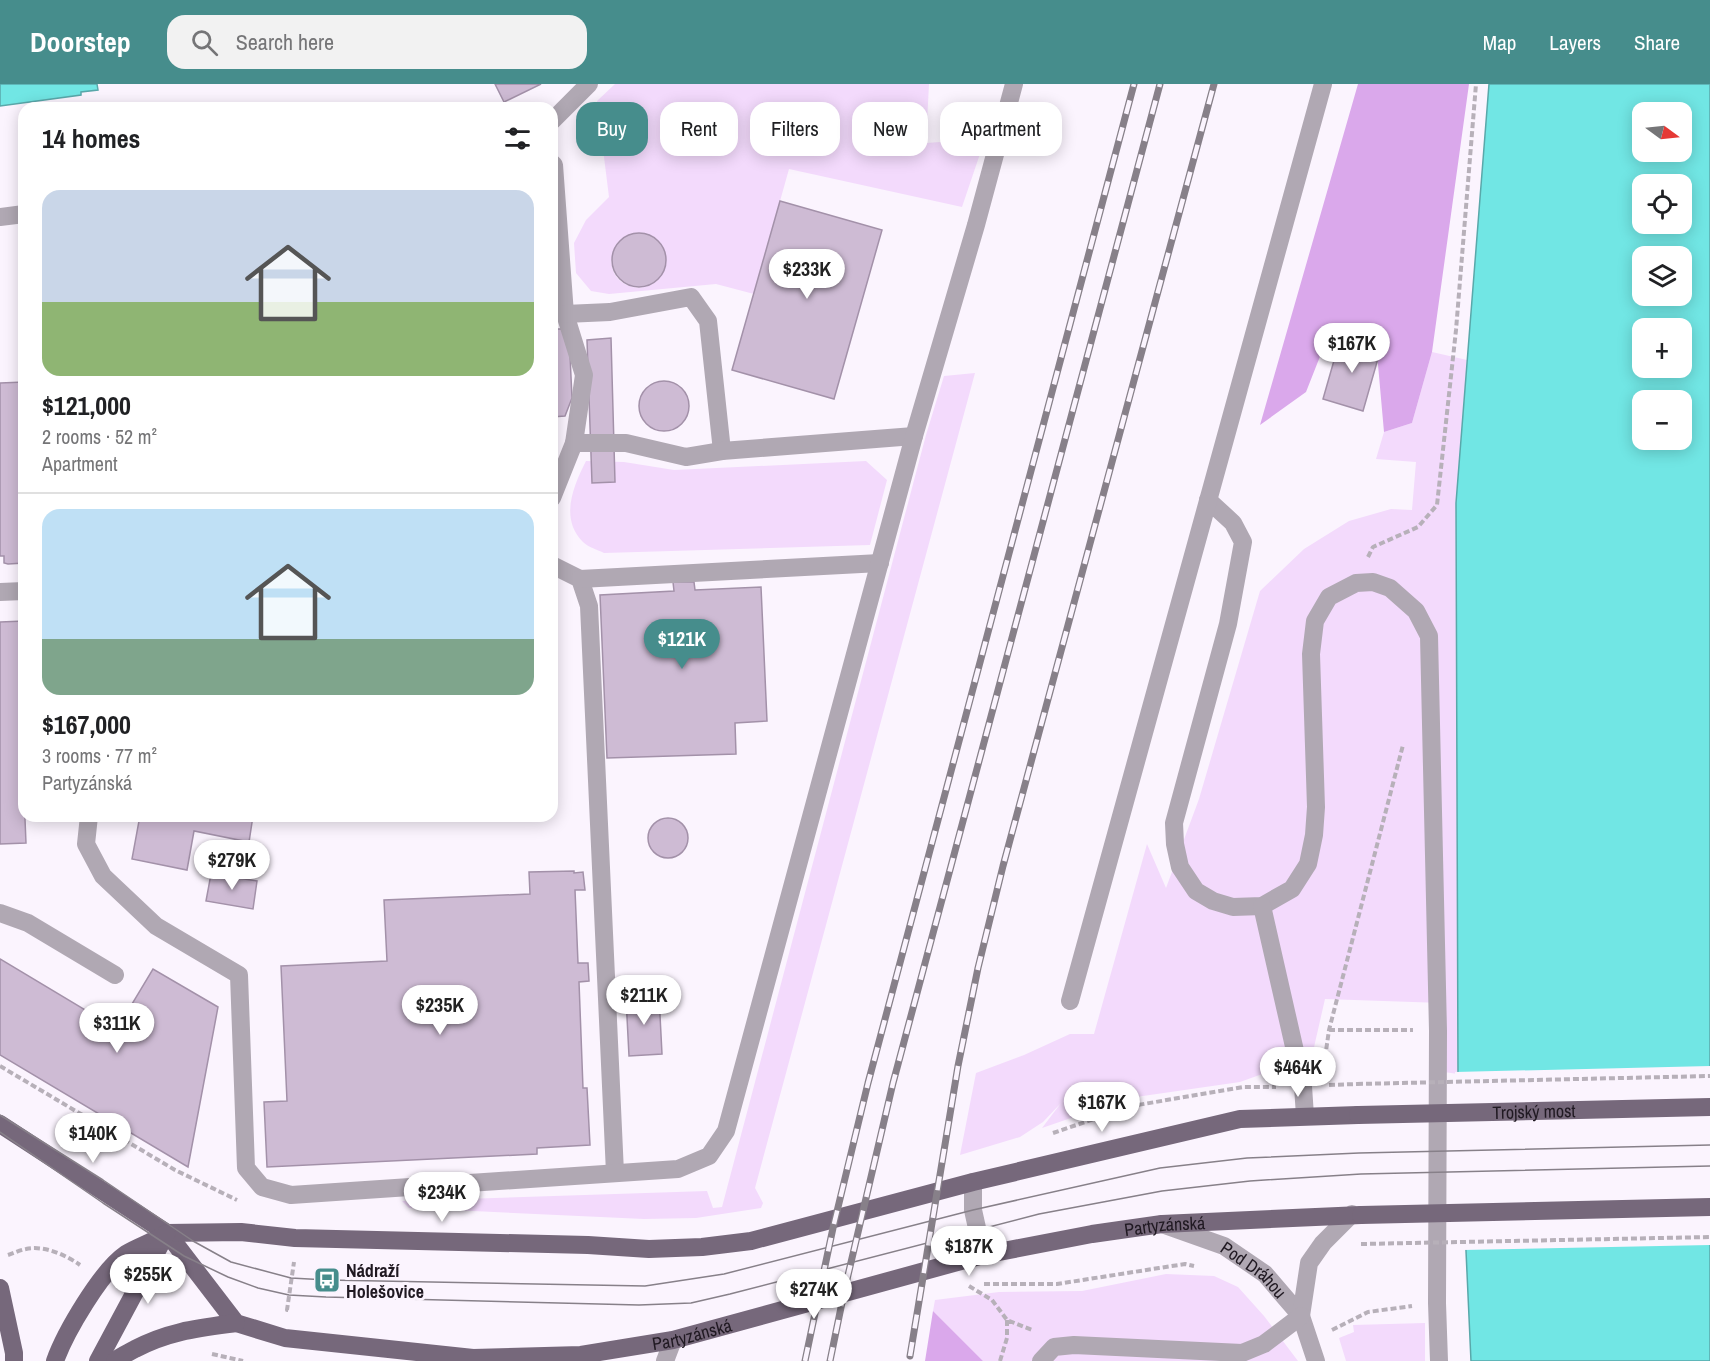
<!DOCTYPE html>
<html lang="en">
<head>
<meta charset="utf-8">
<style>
	body { margin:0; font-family:"Archivo Narrow",sans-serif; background:#f2f2f2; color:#202124; height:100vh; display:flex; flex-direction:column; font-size:22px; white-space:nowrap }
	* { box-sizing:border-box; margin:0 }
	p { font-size:20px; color:#757577 }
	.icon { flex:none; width:33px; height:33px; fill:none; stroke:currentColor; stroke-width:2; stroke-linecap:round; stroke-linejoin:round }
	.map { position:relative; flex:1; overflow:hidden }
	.side { position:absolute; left:18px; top:18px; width:540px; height:720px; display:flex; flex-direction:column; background:#fff; border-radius:18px; box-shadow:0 3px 15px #0003 }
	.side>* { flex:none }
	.guide { position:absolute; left:576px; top:18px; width:570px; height:54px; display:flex; gap:12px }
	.needle { width:39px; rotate:105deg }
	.tools { position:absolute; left:1632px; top:18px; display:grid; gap:12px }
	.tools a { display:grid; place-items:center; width:60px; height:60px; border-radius:12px; background:#fff; box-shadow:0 3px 15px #0003; font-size:30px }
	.price { position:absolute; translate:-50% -51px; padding:0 14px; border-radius:21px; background:#fff; color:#222; font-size:20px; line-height:39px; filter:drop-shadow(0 2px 3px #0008) }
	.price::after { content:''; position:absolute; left:50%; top:36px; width:18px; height:14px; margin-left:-9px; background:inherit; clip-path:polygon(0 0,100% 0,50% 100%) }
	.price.current { background:#468d8c; color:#fff }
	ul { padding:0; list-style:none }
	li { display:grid; align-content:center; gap:12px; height:318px; padding:0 24px }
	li+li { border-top:2px solid #e0e0e0 }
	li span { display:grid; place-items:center; height:186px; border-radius:18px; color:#555 }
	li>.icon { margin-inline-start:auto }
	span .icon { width:108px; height:108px; fill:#fffc; stroke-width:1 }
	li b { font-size:26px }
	h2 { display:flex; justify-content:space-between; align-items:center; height:72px; padding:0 24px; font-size:26px }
	.pill { padding:0 21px; border-radius:18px; background:#fff; box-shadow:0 3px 15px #0003; font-size:21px; line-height:54px }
	.pill.current { background:#468d8c; color:#fff }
	header { display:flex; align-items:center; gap:36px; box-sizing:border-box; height:84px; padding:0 30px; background:#468d8c; color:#fff }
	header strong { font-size:28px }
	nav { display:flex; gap:33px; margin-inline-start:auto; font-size:21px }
	.search { width:420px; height:54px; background:#f2f2f2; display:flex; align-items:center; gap:15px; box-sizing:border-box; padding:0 21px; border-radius:18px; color:#757577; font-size:22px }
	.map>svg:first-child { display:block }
	.green { fill:#f3dafc; fill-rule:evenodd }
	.forest { fill:#daa8eb }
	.water { fill:#71e6e4; stroke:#59a8aa; stroke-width:1.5; fill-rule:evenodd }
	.pier { fill:#fbf4fe }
	.building { fill:#cebbd4; stroke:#a391a9; stroke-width:1.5 }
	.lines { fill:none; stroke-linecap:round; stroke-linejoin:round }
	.path { stroke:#b7b0b9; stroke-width:4; stroke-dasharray:6 3; stroke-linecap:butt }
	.minor { stroke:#b0a8b3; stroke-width:18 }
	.major { stroke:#76687b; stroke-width:18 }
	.tram { stroke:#878089; stroke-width:1.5 }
	.rail-casing { stroke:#878089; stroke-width:7 }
	.rail { stroke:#fbf4fe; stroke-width:4.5; stroke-dasharray:14; stroke-linecap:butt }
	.path-bridge { stroke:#b7b0b9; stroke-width:4; stroke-dasharray:6 3; stroke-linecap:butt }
	.major-bridge { stroke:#76687b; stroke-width:18 }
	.labels { text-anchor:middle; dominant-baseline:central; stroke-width:6; stroke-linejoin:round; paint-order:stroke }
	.street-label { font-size:18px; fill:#201922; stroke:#fbf4fe }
	.poi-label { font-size:18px; font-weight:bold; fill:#201922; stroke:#fbf4fe; text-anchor:start }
</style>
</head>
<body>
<header>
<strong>Doorstep</strong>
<div class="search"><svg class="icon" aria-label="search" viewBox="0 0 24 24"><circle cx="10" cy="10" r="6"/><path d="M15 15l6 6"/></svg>Search here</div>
<nav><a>Map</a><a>Layers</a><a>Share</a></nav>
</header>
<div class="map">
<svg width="1710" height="1277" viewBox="0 0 1710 1277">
	<rect width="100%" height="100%" fill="#fbf4fe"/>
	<path class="green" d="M615 0H929L926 59 985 55 962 123 789 85 754 210 716 200 609 210 591 207 576 189 574 159 586 136 609 113 597 17ZM643 149C681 161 666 209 634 203 600 197 606 148 643 149Z
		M1432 268 1467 276 1456 419 1458 990 1444 988 1442 919 1325 915 1312 972 1240 998 1129 1014 1042 1044 1061 1019 1043 1038 1020 1053 960 1071 976 989 1024 971 1070 950H1094L1147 760 1166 804 1199 715 1260 507 1304 465 1349 437 1391 425 1412 426 1416 378 1376 375 1384 348 1412 339Z
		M975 289 755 1104 763 1119 761 1124 696 1134 644 1135 409 1124 402 1117 707 1107 713 1124 722 1123 926 351 944 292Z
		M586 377 624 378 674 386 866 377 887 396 870 461 604 469C598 466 588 463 583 458 559 434 574 401 586 377Z
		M1166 1190 1214 1192 1238 1203 1264 1232 1298 1277H983L933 1227 935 1216 999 1208 1082 1207Z
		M1425 1239V1277H1346L1339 1254 1354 1248 1353 1241Z"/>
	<path class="forest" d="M1358 0H1469L1432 268 1412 339 1384 348 1375 247 1332 242 1306 308 1260 341Z
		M933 1227 983 1277H925Z"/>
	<path class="water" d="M0 0H97L98 6 81 8V11L0 22Z
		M1489 0H1710V1277H1471L1458 990 1456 419ZM1642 28H1682V68H1642ZM1642 100H1682V140H1642ZM1642 172H1682V212H1642ZM1642 244H1682V284H1642ZM1642 316H1682V356H1642Z"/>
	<path class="pier" d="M1710 982V1161L1463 1166 1455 988Z"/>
	<path class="building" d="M495 0H541L504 18Z
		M780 117 882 146 834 315 732 286Z
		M612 176a27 27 0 1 1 54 0a27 27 0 1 1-54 0Z
		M21 199H24V291Z
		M552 245H563L569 250 572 314 565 332 552 333Z
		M1341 252 1381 264 1363 327 1323 315Z
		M611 254 615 398 592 399 587 256Z
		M639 322a25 25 0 1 1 50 0a25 25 0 1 1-50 0Z
		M24 298V479L8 480 4 479V472H0V299Z
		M673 498H694L695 506 761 503 767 637 735 639 736 670 607 674 600 511 674 507Z
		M24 537V663H22L26 759 0 760V538Z
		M124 732H253L249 758 194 747 187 786 132 775 139 737 123 735Z
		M648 754a20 20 0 1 1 40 0a20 20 0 1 1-40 0Z
		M574 787V789L583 788 585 806H575L578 879H588L589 897 579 898 583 1004H587L590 1061 537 1064V1070L267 1083 264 1018 287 1017 281 882 387 877 384 816 530 810 529 788Z
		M211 790 257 797 253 825 206 817Z
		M0 875 117 945 153 885 218 923 188 1083 0 971Z
		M659 912 662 970 629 972 626 914Z"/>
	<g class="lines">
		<path class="path" d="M1368 473 1373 463 1418 443 1437 421 1456 246 1476 0
			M1329 946H1413
			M1325 974 1329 946 1403 661
			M0 982 175 1086 237 1116
			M1329 1001 1357 1000
			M1053 1049 1132 1022 1243 1003H1276
			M8 1171C14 1169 20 1166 26 1165 44 1161 66 1171 80 1181
			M984 1200H1057L1159 1184 1185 1180 1194 1182
			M969 1202 992 1216 1007 1236 1032 1246
			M288 1226H287L294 1178
			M1332 1246 1368 1228 1412 1222
			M212 1270 243 1277
			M1000 1277 1007 1254V1236"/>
		<g class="minor">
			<path d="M552 37 589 0"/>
			<path d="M552 79 554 81 565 230 584 291 574 359 552 414"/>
			<path d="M0 133 24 130"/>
			<path d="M565 230 610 228 691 213 708 237 722 367"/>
			<path d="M574 359H626L686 373 722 367 914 352"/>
			<path d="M1208 416 1233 439 1243 458 1228 540 1174 739 1175 760 1180 783 1196 807 1213 817 1233 823 1262 822 1292 805 1308 780 1314 751 1316 723 1311 570 1315 537 1329 513 1356 499 1373 498 1390 504 1416 527 1429 552 1438 947 1437 1219 1439 1277"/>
			<path d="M552 481 580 495 589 522 615 1089"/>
			<path d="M580 495 880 479"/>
			<path d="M0 508 24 507"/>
			<path d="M89 732 86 760 103 792 156 842 239 891 246 1084 262 1103 291 1111 678 1085 709 1072 726 1047 914 352 976 141 1014 0"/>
			<path d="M1262 822 1303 1002 1305 1032"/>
			<path d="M0 829 28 839 115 891"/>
			<path d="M1070 917 1323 0"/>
			<path d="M973 1098V1126L983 1171"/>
			<path id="s1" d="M1162 1140 1224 1162 1265 1190 1301 1232 1316 1277"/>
			<path d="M1301 1232 1309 1179 1323 1159 1352 1130"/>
			<path d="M665 1277 673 1256"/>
			<path d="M1041 1277 1054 1263 1074 1261 1242 1269 1264 1260 1301 1232"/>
		</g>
		<g class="major">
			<path id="s2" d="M0 1040 167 1149 236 1239 285 1254 473 1274 581 1271 673 1256 983 1171 1092 1150 1162 1140 1361 1131"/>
			<path d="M167 1149 241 1148 295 1154 588 1161 649 1165 702 1163 751 1157 973 1098 1240 1035 1358 1031"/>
			<path d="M0 1204 14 1269V1277"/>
			<path d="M55 1277C65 1249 101 1187 126 1170 139 1162 154 1158 167 1149"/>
			<path d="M98 1277 166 1150"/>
			<path d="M115 1277C120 1272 128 1269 135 1265 169 1247 199 1244 236 1239"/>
		</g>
		<path class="tram" d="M0 1031 103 1096 193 1157 231 1178 291 1194 327 1196 645 1202 724 1190 973 1126 1160 1084 1247 1074 1359 1069 1710 1061
			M0 1048 103 1119 184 1172 228 1193 258 1204 289 1211 326 1213 639 1221 691 1219 730 1210 1039 1130 1162 1107 1250 1097 1361 1090 1710 1082"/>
		<defs>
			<path id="rail" d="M910 1272 958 982 978 884 1003 782 1214 0
				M805 1277 833 1144 868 999 1134 0
				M830 1277 845 1204 893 999 1160 0"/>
		</defs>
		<use href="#rail" class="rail-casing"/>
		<use href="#rail" class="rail"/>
		<path class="path-bridge" d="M1357 1000 1710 992
			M1361 1160 1710 1153"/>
		<g class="major-bridge">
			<path id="s3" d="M1358 1031 1710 1023"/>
			<path d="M1361 1131 1710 1123"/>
		</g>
	</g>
	<defs>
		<symbol id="bus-square" viewBox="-11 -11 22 22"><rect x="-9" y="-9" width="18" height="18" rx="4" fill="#468d8c" stroke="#fbf4fe"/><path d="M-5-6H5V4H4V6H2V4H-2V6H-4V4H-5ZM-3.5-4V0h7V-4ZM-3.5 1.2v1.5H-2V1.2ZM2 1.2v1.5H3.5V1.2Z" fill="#fff"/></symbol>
	</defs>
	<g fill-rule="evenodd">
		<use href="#bus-square" x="312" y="1181" width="30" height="30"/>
	</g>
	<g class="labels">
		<g class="street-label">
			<text stroke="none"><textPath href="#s3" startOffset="176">Trojský most</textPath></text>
			<text stroke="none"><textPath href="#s2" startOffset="1260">Partyzánská</textPath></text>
			<text stroke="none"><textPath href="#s1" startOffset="104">Pod Dráhou</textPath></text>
			<text stroke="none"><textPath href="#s2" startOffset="774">Partyzánská</textPath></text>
		</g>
		<g class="poi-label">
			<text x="346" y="1186">Nádraží<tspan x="346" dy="21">Holešovice</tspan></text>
		</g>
	</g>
</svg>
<div class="tools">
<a><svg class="needle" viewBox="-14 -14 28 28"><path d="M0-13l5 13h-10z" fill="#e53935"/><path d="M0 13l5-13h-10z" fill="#757577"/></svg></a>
<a><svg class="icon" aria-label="locate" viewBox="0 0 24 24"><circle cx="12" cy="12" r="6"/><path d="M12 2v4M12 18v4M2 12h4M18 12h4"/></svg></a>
<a><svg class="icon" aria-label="layers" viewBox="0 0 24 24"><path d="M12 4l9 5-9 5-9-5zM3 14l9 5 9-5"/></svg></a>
<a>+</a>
<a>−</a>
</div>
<b class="price" style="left:807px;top:216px">$233K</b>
<b class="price" style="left:1352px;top:290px">$167K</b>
<b class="price current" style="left:682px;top:586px">$121K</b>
<b class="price" style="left:232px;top:807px">$279K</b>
<b class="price" style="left:644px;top:942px">$211K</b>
<b class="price" style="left:440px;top:952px">$235K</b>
<b class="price" style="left:117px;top:970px">$311K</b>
<b class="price" style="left:1298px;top:1014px">$464K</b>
<b class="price" style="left:1102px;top:1049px">$167K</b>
<b class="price" style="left:93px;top:1080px">$140K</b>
<b class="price" style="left:442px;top:1139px">$234K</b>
<b class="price" style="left:969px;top:1193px">$187K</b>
<b class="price" style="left:148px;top:1221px">$255K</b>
<b class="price" style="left:814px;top:1236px">$274K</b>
<div class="guide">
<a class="pill current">Buy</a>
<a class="pill">Rent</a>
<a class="pill">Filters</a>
<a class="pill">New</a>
<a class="pill">Apartment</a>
</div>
<section class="side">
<h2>14 homes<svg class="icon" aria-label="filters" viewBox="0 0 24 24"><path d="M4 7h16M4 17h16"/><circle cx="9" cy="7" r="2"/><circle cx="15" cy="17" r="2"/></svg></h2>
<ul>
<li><span style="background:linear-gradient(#c9d6e8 60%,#8fb573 0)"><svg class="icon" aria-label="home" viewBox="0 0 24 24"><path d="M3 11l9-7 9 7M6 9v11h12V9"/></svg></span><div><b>$121,000</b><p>2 rooms · 52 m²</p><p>Apartment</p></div></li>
<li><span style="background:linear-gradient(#bfe0f5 70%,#7fa58c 0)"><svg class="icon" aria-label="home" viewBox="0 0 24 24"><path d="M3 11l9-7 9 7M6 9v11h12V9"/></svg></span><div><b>$167,000</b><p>3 rooms · 77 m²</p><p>Partyzánská</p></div></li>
</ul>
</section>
</div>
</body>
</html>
